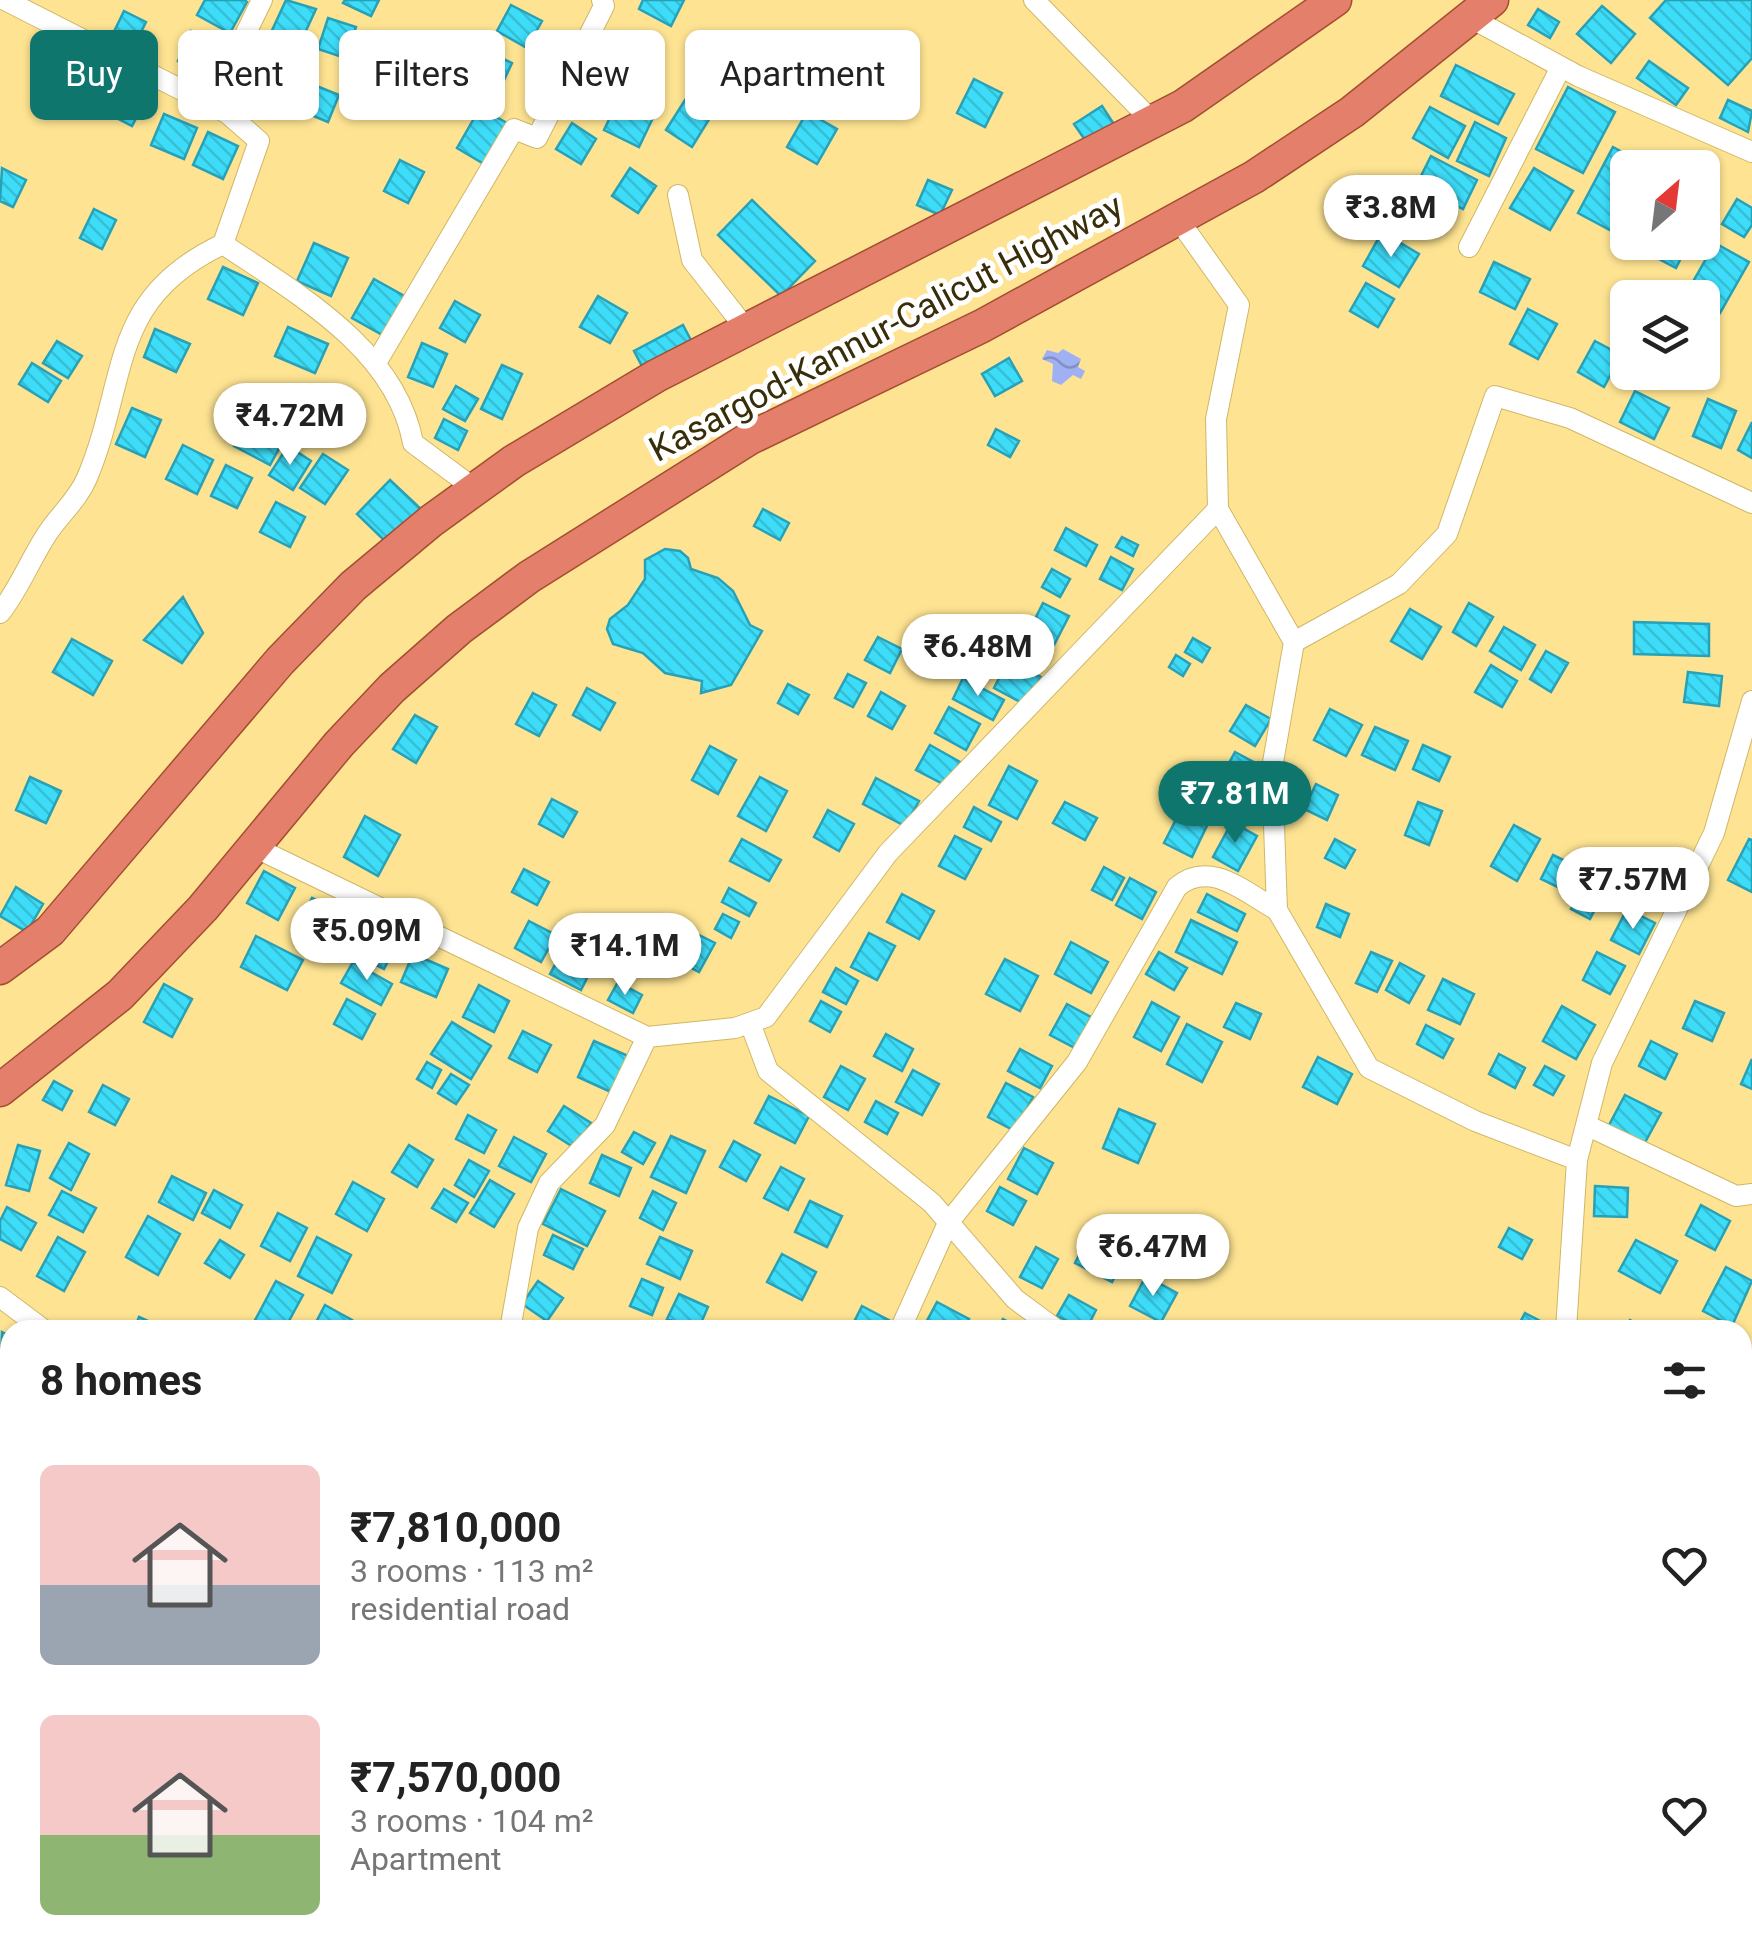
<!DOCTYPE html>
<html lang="en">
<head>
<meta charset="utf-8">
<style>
	body { margin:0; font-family:Roboto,sans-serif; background:#f6f6f6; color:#222; height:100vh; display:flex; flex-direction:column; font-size:38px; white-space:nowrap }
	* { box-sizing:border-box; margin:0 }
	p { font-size:32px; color:#767676 }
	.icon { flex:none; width:55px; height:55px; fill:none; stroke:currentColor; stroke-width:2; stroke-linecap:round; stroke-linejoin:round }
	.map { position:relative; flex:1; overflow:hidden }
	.side { position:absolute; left:0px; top:1320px; width:1752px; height:640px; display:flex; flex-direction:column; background:#fff; border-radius:30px 30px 0 0; box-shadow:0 2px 8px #0004 }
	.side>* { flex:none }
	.guide { position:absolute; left:30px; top:30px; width:1000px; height:90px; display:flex; gap:20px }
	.needle { width:65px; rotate:28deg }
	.fabs { position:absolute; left:1610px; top:150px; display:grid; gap:20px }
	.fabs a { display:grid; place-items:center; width:110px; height:110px; border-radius:15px; background:#fff; box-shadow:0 2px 8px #0004; font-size:50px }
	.price { position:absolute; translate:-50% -85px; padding:0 22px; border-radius:35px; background:#fff; color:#222; font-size:32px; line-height:65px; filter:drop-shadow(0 2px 5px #0008) }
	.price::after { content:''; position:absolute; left:50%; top:60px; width:30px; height:22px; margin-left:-15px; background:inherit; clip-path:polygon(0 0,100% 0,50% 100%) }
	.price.current { background:#0f766e; color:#fff }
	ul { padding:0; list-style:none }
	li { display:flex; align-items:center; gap:30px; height:250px; padding:0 40px }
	li span { display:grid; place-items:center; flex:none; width:280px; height:200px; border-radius:15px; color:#555 }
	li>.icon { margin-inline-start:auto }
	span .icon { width:120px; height:120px; fill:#fffc; stroke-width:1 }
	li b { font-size:42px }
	h2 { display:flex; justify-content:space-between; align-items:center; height:120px; padding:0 40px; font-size:42px }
	.chip { padding:0 35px; border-radius:15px; background:#fff; box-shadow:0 2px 8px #0004; font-size:35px; line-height:90px }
	.chip.current { background:#0f766e; color:#fff }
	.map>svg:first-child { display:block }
	.water { fill:url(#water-waves) }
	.building { fill:url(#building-back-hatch); stroke:#27a1b7; stroke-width:2.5 }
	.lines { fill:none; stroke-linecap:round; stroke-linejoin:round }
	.minor-casing { stroke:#d0b766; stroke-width:22 }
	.trunk-casing { stroke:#a34e31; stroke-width:35 }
	.minor { stroke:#fff; stroke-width:20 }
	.trunk { stroke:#e47f6b; stroke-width:32 }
	.labels { text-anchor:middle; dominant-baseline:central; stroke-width:10; stroke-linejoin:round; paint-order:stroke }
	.street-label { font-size:35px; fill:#382e0a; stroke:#fff }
</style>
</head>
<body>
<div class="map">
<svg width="1752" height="1960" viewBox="0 0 1752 1960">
	<defs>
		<pattern id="water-waves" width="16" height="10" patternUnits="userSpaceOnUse" patternTransform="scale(2.5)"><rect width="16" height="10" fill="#9fb0f3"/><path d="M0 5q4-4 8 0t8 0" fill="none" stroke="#8390c3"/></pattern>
		<pattern id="building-back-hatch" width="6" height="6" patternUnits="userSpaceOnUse" patternTransform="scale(2.5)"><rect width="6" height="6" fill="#3dddfa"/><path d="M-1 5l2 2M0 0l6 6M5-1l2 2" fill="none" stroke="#36bed5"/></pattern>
	</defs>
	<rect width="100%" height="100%" fill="#fee492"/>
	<path class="water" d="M1063 349 1081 359 1078 367 1085 371 1081 379 1073 375 1061 385 1052 381 1053 364 1042 359 1047 350 1058 353Z"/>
	<path class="building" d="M205 0H244L247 2 230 33 197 15Z
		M286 0 316 9 297 50 269 37Z
		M345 0H379L371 16 343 3Z
		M643 0H684L671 26 639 9Z
		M1666 0H1752V58L1728 85 1650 18Z
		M511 5 542 21 527 48 497 31Z
		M1602 6 1635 34 1611 63 1577 34Z
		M1538 9 1559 22 1550 38 1528 25Z
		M124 11 146 22 134 46 112 36Z
		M328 18 356 27 345 58 318 49Z
		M191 31 214 41 201 71 178 61Z
		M741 39 770 53 760 75 730 61Z
		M483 49 512 63 498 93 468 79Z
		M60 58 90 71 74 108 44 95Z
		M1649 61 1688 88 1676 105 1637 78Z
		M1456 65 1514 94 1498 124 1441 96Z
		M254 71 277 83 261 114 238 102Z
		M581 74 604 86 591 113 568 101Z
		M974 79 1002 93 985 127 957 113Z
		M626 84 661 101 639 147 604 130Z
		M314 85 339 95 328 122 304 112Z
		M1568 87 1615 112 1583 173 1536 149Z
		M122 89 145 101 132 126 109 114Z
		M687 97 713 113 692 147 666 130Z
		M1728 100 1752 111 1748 132 1720 118Z
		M1102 106 1119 132 1092 150 1074 124Z
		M1430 107 1465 126 1448 158 1413 138Z
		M480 108 507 123 484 164 457 148Z
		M807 112 837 129 817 164 787 147Z
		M164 114 197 128 184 159 151 145Z
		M1475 122 1506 138 1489 176 1457 161Z
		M572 123 596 139 581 164 556 149Z
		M208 132 238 146 223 179 193 165Z
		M1613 147 1651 168H1628V228L1623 237 1578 213Z
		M1431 156 1477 180 1463 209 1416 186Z
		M400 160 424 172 408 203 384 191Z
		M2 168 26 180 13 207 0 201Z
		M630 168 656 186 638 213 612 196Z
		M1534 168 1573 191 1550 230 1510 208Z
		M928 180 952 190 940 215 917 205Z
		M1737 199 1752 208V225L1744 237 1722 224Z
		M752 200 815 261 781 296 718 235Z
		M94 209 116 220 102 249 80 238Z
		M1382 232 1419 254 1399 287 1363 266Z
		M1644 242H1689L1676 268 1640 249Z
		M314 243 348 258 331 296 297 281Z
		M1715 243 1749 262 1720 313 1702 303V298L1686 294Z
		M1494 262 1530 279 1515 309 1480 292Z
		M223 267 258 283 243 315 208 299Z
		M374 279 408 298 386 337 352 318Z
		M1366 283 1394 299 1378 327 1350 311Z
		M598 296 627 313 610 343 580 327Z
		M455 301 480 315 465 342 440 328Z
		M1528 309 1557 324 1538 359 1510 344Z
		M683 325 693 344 644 370 634 351Z
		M288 327 328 344 315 373 275 356Z
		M155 329 190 344 176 372 144 357Z
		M57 341 82 356 68 378 43 363Z
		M1595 341 1621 355 1604 387 1578 372Z
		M422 343 447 354 433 387 408 377Z
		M1009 358 1022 381 995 396 982 374Z
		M32 363 61 381 48 402 19 384Z
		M502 365 522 374 502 419 481 409Z
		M456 386 478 399 465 421 443 409Z
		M1635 391 1669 408 1654 439 1620 422Z
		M1708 399 1736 411 1721 448 1693 436Z
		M132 408 161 420 145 457 116 444Z
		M251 415 287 434 270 465 234 446Z
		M444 419 467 431 458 450 435 438Z
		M1752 422V458L1738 450Z
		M996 429 1019 441 1010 457 988 445Z
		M183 445 213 460 197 494 166 479Z
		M288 446 311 461 293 490 269 475Z
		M323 454 348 470 325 504 300 488Z
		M226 465 252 478 237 508 211 496Z
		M390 480 422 510 388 544 357 514Z
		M276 502 305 517 290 547 260 532Z
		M763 509 789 523 780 540 754 526Z
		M1066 528 1097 545 1086 566 1055 550Z
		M1122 537 1138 545 1133 556 1116 547Z
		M665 549 680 551 688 558 691 569 718 578 733 591 750 625 762 631 731 685 701 693 702 681 665 673 643 653 613 644 607 629 610 619 628 605 645 579V560Z
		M1111 557 1133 569 1122 590 1100 579Z
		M1052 569 1070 579 1060 597 1042 587Z
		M183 597 203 633 182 663 144 640Z
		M1043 603 1069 616 1054 645 1029 631Z
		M1469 603 1493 617 1476 646 1453 632Z
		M1410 609 1441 627 1422 659 1391 641Z
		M1634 622 1709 624V656L1634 654Z
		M1504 627 1535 645 1521 670 1490 651Z
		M878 637 902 649 890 673 865 660Z
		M1193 638 1210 648 1202 662 1185 652Z
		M72 639 112 661 93 695 53 672Z
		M1546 651 1568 663 1551 692 1530 679Z
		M1176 655 1190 664 1183 676 1169 667Z
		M1009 659 1041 677 1026 705 994 688Z
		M1491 665 1517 681 1502 707 1475 692Z
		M1688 672 1722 676 1719 706 1684 702Z
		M848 674 866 683 853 707 835 698Z
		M963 678 1004 700 993 720 953 699Z
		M788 684 809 695 798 714 778 703Z
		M587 688 615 703 600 730 573 715Z
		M881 692 905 706 892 729 868 716Z
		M533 693 556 705 539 736 516 724Z
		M1246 705 1271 719 1255 746 1230 731Z
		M949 707 980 724 966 750 935 733Z
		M1330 709 1362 725 1346 756 1314 740Z
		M415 715 437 727 416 763 393 749Z
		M1375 727 1408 741 1395 770 1362 755Z
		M930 745 960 762 947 786 916 770Z
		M1423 745 1450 757 1439 781 1413 769Z
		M710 746 736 760 718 794 692 780Z
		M1235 752 1263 767 1250 791 1222 776Z
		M1009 766 1037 781 1017 819 989 805Z
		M30 777 61 791 46 823 16 810Z
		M760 777 787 791 766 831 738 816Z
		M876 778 919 801 905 826 863 804Z
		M1316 784 1338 795 1327 820 1304 809Z
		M552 799 577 812 563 837 539 824Z
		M1186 800 1213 813 1192 857 1164 843Z
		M1065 802 1097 818 1085 840 1053 823Z
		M1418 802 1442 811 1429 845 1405 835Z
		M974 807 1001 822 991 841 964 827Z
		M828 810 854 824 839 851 814 837Z
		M365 816 400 835 378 876 344 857Z
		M1232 822 1257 836 1238 871 1213 857Z
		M1514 825 1540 839 1517 881 1491 866Z
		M955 836 981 849 965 879 939 866Z
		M742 839 781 860 769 881 730 861Z
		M1335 839 1355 850 1345 868 1325 858Z
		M1749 839 1752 840V892L1728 880Z
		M1553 855 1578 867 1566 891 1541 879Z
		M1643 864 1670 876 1656 910 1628 897Z
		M1104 867 1124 878 1112 900 1092 890Z
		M524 869 549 882 537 905 512 892Z
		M264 871 295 888 278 920 247 903Z
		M1130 878 1156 892 1142 919 1116 905Z
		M16 887 43 904 27 932 0 916Z
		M729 888 756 903 749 916 722 902Z
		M1580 891 1599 901 1590 919 1571 909Z
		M902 894 934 911 919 939 887 922Z
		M1207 894 1245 914 1237 931 1198 912Z
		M312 898 346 914 330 948 296 932Z
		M1326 904 1349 914 1340 937 1317 927Z
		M1627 909 1655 923 1639 954 1611 940Z
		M723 914 739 922 731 938 715 929Z
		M1191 920 1237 942 1222 974 1176 952Z
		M529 921 556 935 541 962 515 948Z
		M370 924 399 939 384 969 354 954Z
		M580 929 603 941 593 960 570 948Z
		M869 933 895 946 877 980 851 967Z
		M697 934 715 943 699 972 682 963Z
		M256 936 303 960 287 990 241 967Z
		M1071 942 1108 962 1091 993 1055 974Z
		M562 952 592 968 581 990 550 974Z
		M1159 952 1187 968 1174 990 1146 974Z
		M1371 952 1392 961 1377 992 1356 983Z
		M1597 952 1625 966 1610 994 1583 980Z
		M413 954 448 969 436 997 401 982Z
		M1005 959 1038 976 1020 1011 986 994Z
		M353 962 392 984 381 1005 341 983Z
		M1400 963 1424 976 1409 1003 1386 990Z
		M836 968 858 981 846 1004 823 992Z
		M1443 979 1474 994 1460 1024 1428 1010Z
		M618 982 642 995 633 1013 608 1000Z
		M164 984 192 999 172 1037 144 1022Z
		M479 985 509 1001 494 1032 463 1017Z
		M347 999 375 1014 362 1039 334 1024Z
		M821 1001 841 1012 830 1032 810 1021Z
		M1695 1001 1724 1013 1712 1041 1683 1028Z
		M1152 1002 1179 1017 1161 1051 1134 1037Z
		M1236 1003 1261 1014 1250 1039 1224 1027Z
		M1067 1004 1091 1017 1075 1048 1050 1035Z
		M1562 1006 1595 1025 1576 1059 1543 1041Z
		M452 1022 491 1046 471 1079 431 1054Z
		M1187 1024 1222 1042 1202 1082 1167 1064Z
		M1426 1025 1453 1039 1443 1058 1417 1044Z
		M523 1031 551 1045 537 1072 509 1058Z
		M886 1034 913 1049 902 1071 874 1056Z
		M594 1041 628 1056 611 1092 578 1077Z
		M1651 1041 1677 1054 1665 1079 1639 1066Z
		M1020 1049 1052 1066 1040 1088 1008 1071Z
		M1499 1054 1525 1068 1515 1088 1489 1074Z
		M1318 1057 1352 1074 1337 1104 1303 1087Z
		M1752 1059V1089L1741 1084Z
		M427 1062 441 1070 432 1088 417 1079Z
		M841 1066 865 1079 848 1110 824 1097Z
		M1545 1066 1564 1076 1553 1095 1534 1085Z
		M913 1070 939 1084 922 1115 896 1102Z
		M451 1074 469 1085 456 1104 438 1093Z
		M54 1081 72 1091 62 1110 43 1100Z
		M1006 1083 1033 1097 1015 1131 988 1117Z
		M103 1085 129 1099 115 1125 89 1112Z
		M1625 1095 1661 1113 1643 1146 1608 1127Z
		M769 1096 809 1116 795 1143 755 1123Z
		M876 1101 898 1113 887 1134 865 1122Z
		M564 1106 591 1123 575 1148 548 1131Z
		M1119 1109 1155 1124 1138 1163 1103 1148Z
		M468 1115 496 1130 484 1153 456 1139Z
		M634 1132 655 1143 643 1164 622 1152Z
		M671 1136 705 1151 686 1193 651 1177Z
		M514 1137 546 1154 531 1182 499 1166Z
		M734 1141 760 1155 746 1181 720 1167Z
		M69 1143 89 1154 71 1190 50 1178Z
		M18 1145 40 1151 29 1191 6 1185Z
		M409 1145 433 1160 417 1187 392 1172Z
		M1024 1148 1053 1163 1037 1194 1008 1179Z
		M602 1155 631 1168 619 1196 590 1183Z
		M469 1160 489 1171 474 1197 455 1185Z
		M781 1167 804 1179 788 1210 764 1198Z
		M172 1176 206 1193 193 1220 159 1202Z
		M490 1180 514 1194 494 1227 470 1213Z
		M353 1182 384 1199 367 1231 336 1214Z
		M1595 1186 1628 1188 1627 1217 1594 1216Z
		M1000 1187 1026 1201 1013 1225 987 1211Z
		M444 1189 468 1203 456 1222 432 1208Z
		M561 1189 605 1211 587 1246 543 1224Z
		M214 1190 242 1205 230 1228 202 1213Z
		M62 1191 96 1208 83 1232 49 1215Z
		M653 1191 676 1203 663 1230 640 1218Z
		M810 1201 842 1216 827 1247 795 1232Z
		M1701 1205 1730 1221 1715 1250 1686 1235Z
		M7 1207 36 1223 21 1250 0 1239V1221Z
		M278 1213 307 1228 290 1261 261 1246Z
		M148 1216 180 1234 158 1275 126 1257Z
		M1094 1227 1131 1247 1112 1282 1075 1263Z
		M1509 1228 1532 1240 1522 1259 1499 1247Z
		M553 1235 583 1249 573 1269 544 1255Z
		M58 1237 85 1252 64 1291 37 1276Z
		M317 1237 351 1255 332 1293 298 1276Z
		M660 1237 692 1251 680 1279 647 1264Z
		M220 1240 244 1255 230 1278 205 1263Z
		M1636 1240 1677 1261 1660 1293 1619 1271Z
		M1036 1247 1058 1259 1042 1288 1020 1277Z
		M782 1254 816 1272 802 1300 767 1282Z
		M1726 1267 1752 1281 1732 1326 1703 1311Z
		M1146 1276 1177 1293 1161 1322 1130 1306Z
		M642 1279 663 1288 652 1315 630 1306Z
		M276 1281 303 1295 284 1330H266L253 1324Z
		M538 1281 563 1298 547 1321 522 1304Z
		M679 1294 708 1307 698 1330 667 1319Z
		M1069 1295 1096 1310 1086 1330 1057 1316Z
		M937 1302 969 1319 963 1330H922Z
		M325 1305 352 1320 347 1330H312Z
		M862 1306 896 1324 892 1330H850Z
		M1525 1313 1550 1326 1548 1330H1516Z
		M139 1317 168 1330H134Z
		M1003 1319 1023 1330H997Z
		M1630 1320 1649 1330H1624Z
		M2 1332 10 1336 7 1396 0 1391Z
		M0 1524 10 1530 0 1553Z
		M1742 1541 1752 1546V1642L1742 1637Z
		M0 1788 10 1793 0 1821Z
		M10 1830V1865L0 1860Z
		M1742 1849 1752 1854V1881L1742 1876Z
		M1742 1925 1752 1930V1950L1746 1960 1727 1950H1742Z
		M117 1950H144L139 1960Z
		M198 1950H209L225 1959 193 1960Z
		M284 1950H299L308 1956 277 1960Z
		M317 1950H358L353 1960H325L314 1954Z
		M1177 1950H1207L1212 1953 1208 1960H1171Z
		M1253 1950H1286L1290 1952 1286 1960H1248Z"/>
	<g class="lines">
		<defs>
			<path id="minor" d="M5 0 227 113 259 141 223 244
				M1034 0 1153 122
				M1471 18 1578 76 1752 152
				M211 105 262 0
				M678 195 692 260 747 330
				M1178 219 1239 305 1216 419 1218 509 1294 642 1272 768 1277 910 1369 1068 1475 1121 1577 1160 1566 1330
				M1469 247 1561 67
				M376 363 514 129 537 138 604 6 602 0
				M0 613C19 589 30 560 47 534 60 514 77 501 87 478 129 378 107 299 223 244 297 294 396 349 413 443L475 489
				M1294 642 1399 584 1447 534 1495 396 1570 418 1752 503
				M254 847 647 1037 605 1125 549 1183 528 1228 510 1330
				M750 1023 768 1071 932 1203 1015 1299 1057 1330
				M647 1037 735 1028 766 1017 888 853 1218 509
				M1586 1125 1736 1196 1752 1194
				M1577 1160 1602 1063 1714 833 1752 701
				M0 1297 44 1330
				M900 1330 948 1223 1077 1062 1177 887C1210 859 1244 892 1277 910
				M0 1426 10 1411
				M1230 1960 1235 1950
				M1352 1960 1358 1950"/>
			<path id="trunk" d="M0 968 50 931 280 661 353 586 431 521 514 461 656 376 1183 106 1335 0
				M0 1090 120 995 203 908 339 744 392 688 459 629 529 577 750 438 982 326 1254 177 1352 112 1492 0"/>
		</defs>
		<use href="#minor" class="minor-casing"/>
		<use href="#trunk" class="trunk-casing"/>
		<use href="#minor" class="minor"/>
		<use href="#trunk" class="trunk"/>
	</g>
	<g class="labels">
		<g class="street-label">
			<text transform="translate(886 328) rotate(-28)">Kasargod-Kannur-Calicut Highway</text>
		</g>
	</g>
</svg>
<div class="fabs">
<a><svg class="needle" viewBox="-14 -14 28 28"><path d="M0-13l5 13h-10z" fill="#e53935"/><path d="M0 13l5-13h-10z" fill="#767676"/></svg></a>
<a><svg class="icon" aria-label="layers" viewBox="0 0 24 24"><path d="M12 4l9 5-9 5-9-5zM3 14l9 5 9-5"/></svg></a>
</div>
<b class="price" style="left:1391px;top:260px">₹3.8M</b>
<b class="price" style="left:290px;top:468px">₹4.72M</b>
<b class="price" style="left:978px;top:699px">₹6.48M</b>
<b class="price current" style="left:1235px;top:846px">₹7.81M</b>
<b class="price" style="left:1633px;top:932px">₹7.57M</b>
<b class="price" style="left:367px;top:983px">₹5.09M</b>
<b class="price" style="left:625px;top:998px">₹14.1M</b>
<b class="price" style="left:1153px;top:1299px">₹6.47M</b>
<div class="guide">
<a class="chip current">Buy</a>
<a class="chip">Rent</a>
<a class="chip">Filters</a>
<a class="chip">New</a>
<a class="chip">Apartment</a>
</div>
<section class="side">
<h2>8 homes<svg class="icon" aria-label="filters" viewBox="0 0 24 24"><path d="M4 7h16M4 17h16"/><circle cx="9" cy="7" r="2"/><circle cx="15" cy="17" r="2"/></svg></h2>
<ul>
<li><span style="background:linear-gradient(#f6c9c9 60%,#9aa5b1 0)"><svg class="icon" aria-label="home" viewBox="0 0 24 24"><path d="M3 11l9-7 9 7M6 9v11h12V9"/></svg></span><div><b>₹7,810,000</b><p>3 rooms · 113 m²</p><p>residential road</p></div><svg class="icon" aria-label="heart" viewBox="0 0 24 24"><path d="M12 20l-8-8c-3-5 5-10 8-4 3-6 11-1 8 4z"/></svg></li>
<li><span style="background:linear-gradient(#f6c9c9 60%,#8fb573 0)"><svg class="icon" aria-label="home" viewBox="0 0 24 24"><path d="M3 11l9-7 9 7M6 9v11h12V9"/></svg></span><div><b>₹7,570,000</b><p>3 rooms · 104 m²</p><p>Apartment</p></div><svg class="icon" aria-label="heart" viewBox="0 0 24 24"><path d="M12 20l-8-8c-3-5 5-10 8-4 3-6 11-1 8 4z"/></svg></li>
</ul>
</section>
</div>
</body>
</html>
